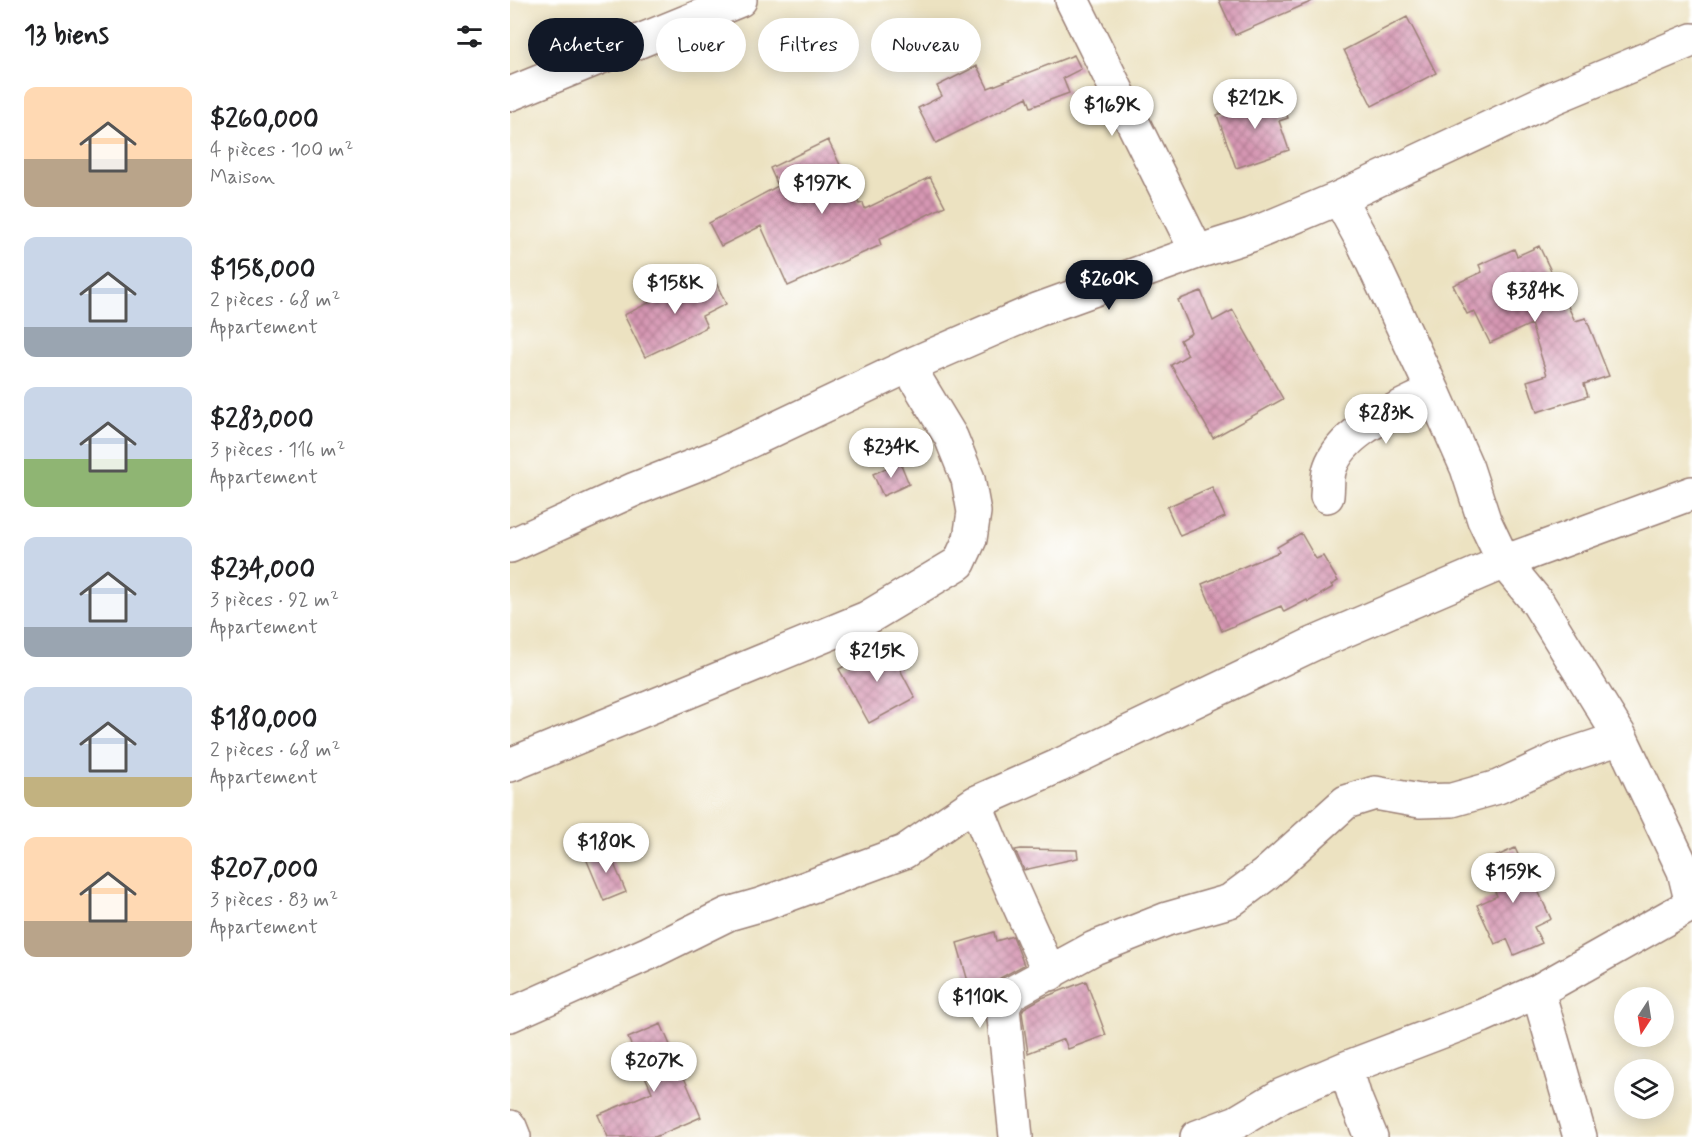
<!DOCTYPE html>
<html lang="fr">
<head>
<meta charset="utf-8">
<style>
	body { margin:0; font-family:Mynerve,sans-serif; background:#f2f2f2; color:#202124; height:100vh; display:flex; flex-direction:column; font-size:22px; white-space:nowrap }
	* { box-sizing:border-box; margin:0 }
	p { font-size:20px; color:#757577 }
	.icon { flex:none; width:33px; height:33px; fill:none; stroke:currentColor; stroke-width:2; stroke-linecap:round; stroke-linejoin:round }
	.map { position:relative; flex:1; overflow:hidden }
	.panel { display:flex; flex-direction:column; background:#fff; width:510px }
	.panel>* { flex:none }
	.banner { position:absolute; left:18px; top:18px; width:570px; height:54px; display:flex; gap:12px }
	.needle { width:39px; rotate:192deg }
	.tools { position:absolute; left:1104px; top:987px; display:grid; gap:12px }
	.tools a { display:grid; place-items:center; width:60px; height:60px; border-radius:50%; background:#fff; box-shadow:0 3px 15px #0003; font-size:30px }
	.price { position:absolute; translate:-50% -51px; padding:0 14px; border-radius:21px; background:#fff; color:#222; font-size:20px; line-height:39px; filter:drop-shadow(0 2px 3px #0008) }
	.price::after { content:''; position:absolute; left:50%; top:36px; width:18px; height:14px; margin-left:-9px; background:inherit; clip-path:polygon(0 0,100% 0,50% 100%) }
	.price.active { background:#111827; color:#fff }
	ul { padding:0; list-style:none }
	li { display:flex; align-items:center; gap:18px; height:150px; padding:0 24px }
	li span { display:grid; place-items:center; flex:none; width:168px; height:120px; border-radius:12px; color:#555 }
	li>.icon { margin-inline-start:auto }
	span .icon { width:72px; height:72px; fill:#fffc; stroke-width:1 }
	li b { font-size:26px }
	h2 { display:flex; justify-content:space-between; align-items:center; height:72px; padding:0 24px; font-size:26px }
	.chip { padding:0 21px; border-radius:27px; background:#fff; box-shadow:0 3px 15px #0003; font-size:21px; line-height:54px }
	.chip.active { background:#111827; color:#fff }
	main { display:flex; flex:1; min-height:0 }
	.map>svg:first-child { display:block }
	.building { fill:url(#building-cross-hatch) }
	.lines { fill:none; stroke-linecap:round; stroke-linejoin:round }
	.minor-casing { stroke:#9b8076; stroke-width:36 }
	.minor { stroke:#fff; stroke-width:33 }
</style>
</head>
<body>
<main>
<section class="panel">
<h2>13 biens<svg class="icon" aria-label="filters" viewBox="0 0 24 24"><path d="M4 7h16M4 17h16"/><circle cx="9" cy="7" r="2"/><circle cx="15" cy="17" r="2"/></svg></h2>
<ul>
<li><span style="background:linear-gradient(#ffd9b3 60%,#b9a48a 0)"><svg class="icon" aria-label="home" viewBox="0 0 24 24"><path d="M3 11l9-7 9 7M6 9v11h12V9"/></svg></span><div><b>$260,000</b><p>4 pièces · 100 m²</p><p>Maison</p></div></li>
<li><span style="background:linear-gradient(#c9d6e8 75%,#9aa5b1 0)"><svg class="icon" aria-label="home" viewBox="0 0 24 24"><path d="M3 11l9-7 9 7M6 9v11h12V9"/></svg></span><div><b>$158,000</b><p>2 pièces · 68 m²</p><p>Appartement</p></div></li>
<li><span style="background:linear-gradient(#c9d6e8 60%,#8fb573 0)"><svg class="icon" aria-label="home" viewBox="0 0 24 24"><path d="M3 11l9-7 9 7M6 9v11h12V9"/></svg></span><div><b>$283,000</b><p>3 pièces · 116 m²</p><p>Appartement</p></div></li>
<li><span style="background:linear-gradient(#c9d6e8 75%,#9aa5b1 0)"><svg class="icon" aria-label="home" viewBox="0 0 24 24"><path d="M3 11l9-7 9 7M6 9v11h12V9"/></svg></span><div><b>$234,000</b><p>3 pièces · 92 m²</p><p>Appartement</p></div></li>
<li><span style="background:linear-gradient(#c9d6e8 75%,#c2b280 0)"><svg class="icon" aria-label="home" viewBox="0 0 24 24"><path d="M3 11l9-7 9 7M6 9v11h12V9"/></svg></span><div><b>$180,000</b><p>2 pièces · 68 m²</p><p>Appartement</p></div></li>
<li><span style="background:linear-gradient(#ffd9b3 70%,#b9a48a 0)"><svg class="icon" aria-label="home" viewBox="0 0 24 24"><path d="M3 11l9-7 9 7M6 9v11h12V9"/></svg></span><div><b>$207,000</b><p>3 pièces · 83 m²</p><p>Appartement</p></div></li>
</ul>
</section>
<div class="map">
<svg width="1182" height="1137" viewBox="0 0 1182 1137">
	<defs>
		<pattern id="building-cross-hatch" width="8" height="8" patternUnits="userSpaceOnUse" patternTransform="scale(1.5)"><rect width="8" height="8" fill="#d697b3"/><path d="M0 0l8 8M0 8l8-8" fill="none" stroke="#b07b92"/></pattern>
	</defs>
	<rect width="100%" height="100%" fill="#fff"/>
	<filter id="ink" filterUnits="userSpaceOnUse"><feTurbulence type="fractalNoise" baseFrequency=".0167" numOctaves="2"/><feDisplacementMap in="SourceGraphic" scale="12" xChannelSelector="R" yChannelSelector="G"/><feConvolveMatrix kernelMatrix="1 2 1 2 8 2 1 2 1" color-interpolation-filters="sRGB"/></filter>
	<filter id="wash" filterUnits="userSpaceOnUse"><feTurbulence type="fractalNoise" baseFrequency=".008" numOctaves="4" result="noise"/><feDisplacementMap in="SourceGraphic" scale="24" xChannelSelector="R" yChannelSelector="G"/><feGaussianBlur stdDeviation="1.35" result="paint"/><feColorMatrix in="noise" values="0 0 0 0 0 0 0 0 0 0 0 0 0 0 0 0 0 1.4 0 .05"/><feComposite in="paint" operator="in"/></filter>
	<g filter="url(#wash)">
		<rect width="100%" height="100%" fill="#ece2c1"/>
		<g id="blocks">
			<path class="building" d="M709 0H805L725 35Z
				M897 17 926 73 862 106 834 50Z
				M564 55 571 69 553 78 559 93 521 107 517 97 426 143 408 108 432 96 427 86 467 66 478 88Z
				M769 92 778 118 769 121 779 150 726 168 707 115Z
				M318 140 349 204 353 203 355 209 420 177 435 206 369 239 371 245 278 286 251 226 211 246 199 223 268 186 260 168Z
				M1029 246 1065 321 1076 318 1099 376 1074 384 1078 396 1027 412 1017 381 1037 375 1021 324 980 343 964 311 957 314 943 285 972 272 969 265 1004 249 1007 256Z
				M201 272 216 304 192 316 197 327 135 357 114 315Z
				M691 291 703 321 723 310 773 399 703 438 661 365 678 355 670 340 682 333 668 300Z
				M390 462 399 484 373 496 363 474Z
				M702 487 715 517 670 536 657 507Z
				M791 533 806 559 813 556 828 581 821 585 823 587 798 602 797 600 774 612 771 606 712 631 692 584 769 552 767 547Z
				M376 643 405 698 359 723 329 669Z
				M97 847 116 892 94 901 75 856Z
				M1005 848 1020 881 1023 880 1041 919 1024 927 1032 943 1004 955 997 939 985 944 967 905 987 896 971 863Z
				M511 849 567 850 568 858 514 870 505 850Z
				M484 932 486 941 503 936 514 965 490 978 483 986 476 1001 465 1006 447 943Z
				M576 981 596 1035 558 1049 554 1039 518 1053 512 1012 514 1008 532 998Z
				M151 1024 191 1117 145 1137H98L88 1115 142 1092 118 1038Z"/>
		</g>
	</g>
	<g filter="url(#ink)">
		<use href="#blocks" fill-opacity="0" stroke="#9b8076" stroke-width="1.5"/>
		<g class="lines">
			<defs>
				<path id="minor" d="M562 0 687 252
					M0 94 230 0
					M829 198 853 242 923 391 957 468 974 520 994 562 1028 603 1111 738 1174 871 1182 904
					M817 496C818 487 817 476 820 468 833 429 889 409 923 391
					M0 546 125 489 206 457 398 366 527 310 687 252 741 235 829 198 1045 97 1182 40
					M0 765 357 618 449 563 460 539 464 512 458 479 441 437 398 366
					M540 974 483 847 465 803 548 766 803 644 994 562 1182 493
					M1028 991 1070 1137
					M0 1015 139 953 218 914 253 904 394 852 465 803
					M836 1068 845 1098 861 1137
					M0 1127 4 1137
					M506 1137 493 1008 500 994 584 948 657 919 720 901 756 874 836 802 865 793 910 801 942 800 988 787 1050 758 1111 738
					M687 1137 727 1122 772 1095 836 1068 972 1016 1028 991 1182 904"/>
			</defs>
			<use href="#minor" class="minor-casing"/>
			<use href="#minor" class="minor"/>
		</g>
	</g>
</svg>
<div class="tools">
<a><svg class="needle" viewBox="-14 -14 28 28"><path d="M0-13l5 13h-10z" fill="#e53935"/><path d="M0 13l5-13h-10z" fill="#757577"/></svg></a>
<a><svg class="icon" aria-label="layers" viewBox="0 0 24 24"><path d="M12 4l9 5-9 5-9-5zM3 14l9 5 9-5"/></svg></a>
</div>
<b class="price" style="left:745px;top:130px">$212K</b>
<b class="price" style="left:602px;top:137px">$169K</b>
<b class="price" style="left:312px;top:215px">$197K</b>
<b class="price active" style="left:599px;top:311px">$260K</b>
<b class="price" style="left:165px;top:315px">$158K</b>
<b class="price" style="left:1025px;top:323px">$384K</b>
<b class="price" style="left:876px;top:445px">$283K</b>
<b class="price" style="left:381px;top:479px">$234K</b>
<b class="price" style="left:367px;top:683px">$215K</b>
<b class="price" style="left:96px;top:874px">$180K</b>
<b class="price" style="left:1003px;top:904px">$159K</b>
<b class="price" style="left:470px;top:1029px">$110K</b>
<b class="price" style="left:144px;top:1093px">$207K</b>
<div class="banner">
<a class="chip active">Acheter</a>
<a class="chip">Louer</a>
<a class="chip">Filtres</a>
<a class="chip">Nouveau</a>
</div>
</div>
</main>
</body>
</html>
